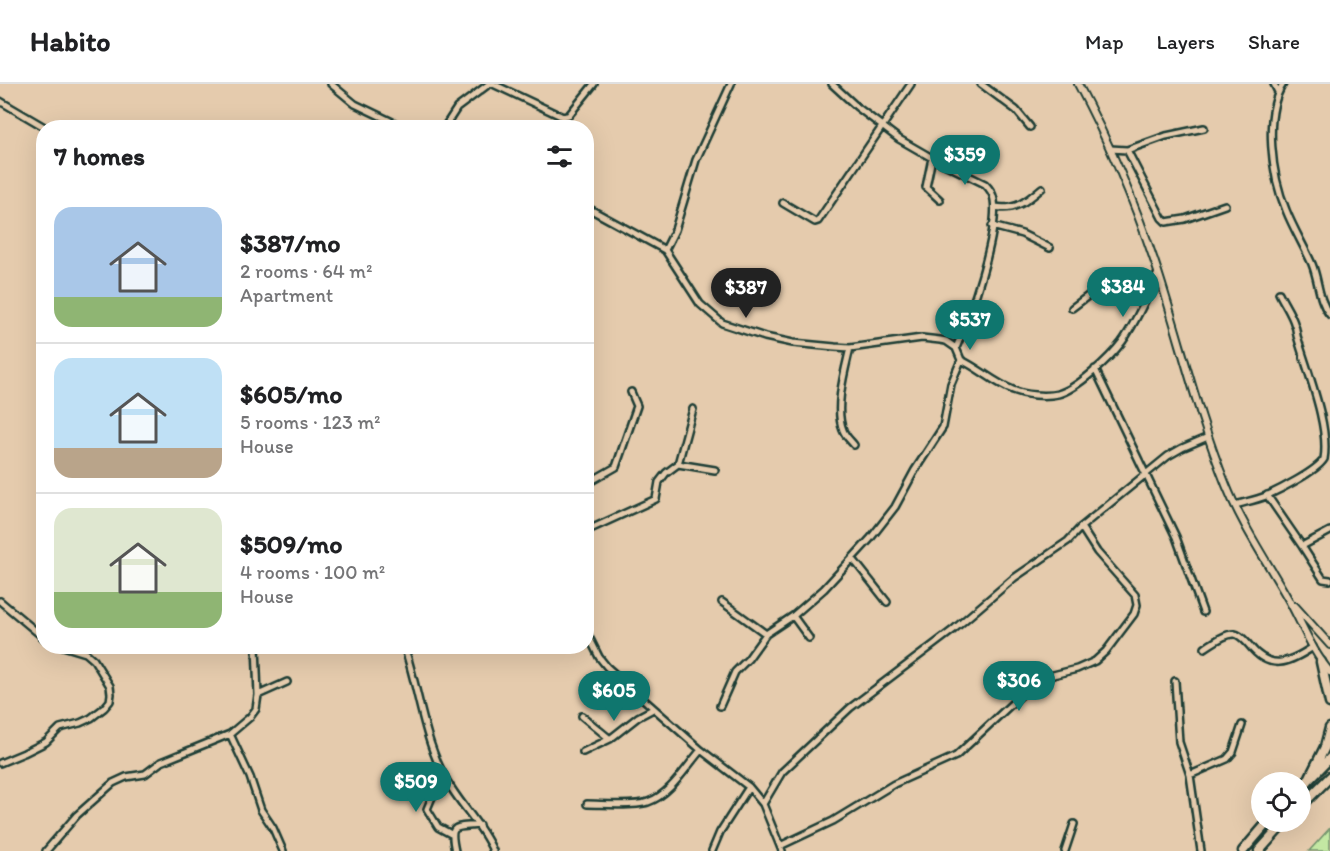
<!DOCTYPE html>
<html lang="en">
<head>
<meta charset="utf-8">
<style>
	body { margin:0; font-family:Itim,sans-serif; background:#f6f6f6; color:#202124; height:100vh; display:flex; flex-direction:column; font-size:22px; white-space:nowrap }
	* { box-sizing:border-box; margin:0 }
	p { font-size:20px; color:#757577 }
	.icon { flex:none; width:33px; height:33px; fill:none; stroke:currentColor; stroke-width:2; stroke-linecap:round; stroke-linejoin:round }
	.map { position:relative; flex:1; overflow:hidden }
	.side { position:absolute; left:36px; top:36px; width:558px; height:534px; display:flex; flex-direction:column; background:#fff; border-radius:24px; box-shadow:0 6px 24px #0002 }
	.side>* { flex:none }
	.controls { position:absolute; left:1251px; top:688px; display:grid; gap:12px }
	.controls a { display:grid; place-items:center; width:60px; height:60px; border-radius:50%; background:#fff; box-shadow:0 6px 24px #0002; font-size:30px }
	.price { position:absolute; translate:-50% -51px; padding:0 14px; border-radius:21px; background:#0f766e; color:#fff; font-size:20px; line-height:39px; filter:drop-shadow(0 2px 3px #0008) }
	.price::after { content:''; position:absolute; left:50%; top:36px; width:18px; height:14px; margin-left:-9px; background:inherit; clip-path:polygon(0 0,100% 0,50% 100%) }
	.price.current { background:#222; color:#fff }
	ul { padding:0; list-style:none }
	li { display:flex; align-items:center; gap:18px; height:150px; padding:0 18px }
	li+li { border-top:2px solid #e0e0e0 }
	li span { display:grid; place-items:center; flex:none; width:168px; height:120px; border-radius:18px; color:#555 }
	li>.icon { margin-inline-start:auto }
	span .icon { width:72px; height:72px; fill:#fffc; stroke-width:1 }
	li b { font-size:26px }
	h2 { display:flex; justify-content:space-between; align-items:center; height:72px; padding:0 18px; font-size:26px }
	header { display:flex; align-items:center; gap:36px; box-sizing:border-box; height:84px; padding:0 30px; background:#fff; border-bottom:2px solid #e0e0e0 }
	header strong { font-size:28px }
	nav { display:flex; gap:33px; margin-inline-start:auto; font-size:21px }
	.map>svg:first-child { display:block }
	.green { fill:#c3e8a3; stroke:#71926c; stroke-width:1.5 }
	.lines { fill:none; stroke-linecap:round; stroke-linejoin:round }
	.minor-casing { stroke:#1f3d34; stroke-width:10 }
	.tertiary-casing { stroke:#1f3d34; stroke-width:10 }
	.trunk-casing { stroke:#1f3d34; stroke-width:13 }
	.minor { stroke:#e5cbad; stroke-width:5 }
	.tertiary { stroke:#e5cbad; stroke-width:6 }
	.trunk { stroke:#e5cbad; stroke-width:8 }
</style>
</head>
<body>
<header>
<strong>Habito</strong>
<nav><a>Map</a><a>Layers</a><a>Share</a></nav>
</header>
<div class="map">
<svg width="1330" height="767" viewBox="0 0 1330 767">
	<rect width="100%" height="100%" fill="#e5cbad"/>
	<filter id="ink" filterUnits="userSpaceOnUse"><feTurbulence type="fractalNoise" baseFrequency=".0167" numOctaves="2"/><feDisplacementMap in="SourceGraphic" scale="12" xChannelSelector="R" yChannelSelector="G"/><feConvolveMatrix kernelMatrix="1 2 1 2 8 2 1 2 1" color-interpolation-filters="sRGB"/></filter>
	<g filter="url(#ink)">
		<path class="green" d="M1330 744V767H1309Z"/>
		<g class="lines">
			<defs>
				<path id="minor" d="M331 0 355 20 405 44
					M493 0 563 33 569 31 594 0
					M832 0 857 23 899 55 932 74 985 100C990 105 993 109 994 116 999 149 970 232 956 264
					M981 0 1016 26 1030 43
					M1274 0 1278 8
					M1283 0C1263 31 1272 93 1286 126 1293 144 1304 162 1312 180 1319 197 1318 216 1330 231
					M0 17 46 44
					M444 44 457 24 489 0
					M1110 65 1127 66 1162 134 1166 138 1185 135 1225 121
					M1127 66 1166 52 1204 44
					M932 74 926 103 940 116
					M783 119 815 138 818 137 911 0
					M586 123 665 166 700 220 722 239 765 253 793 259 835 263 850 264 922 254 940 256 946 257 956 264 961 276C979 284 994 299 1013 306 1025 311 1045 313 1058 310 1077 305 1110 274 1122 258 1137 237 1147 212 1158 189
					M995 123C1015 127 1027 117 1042 104
					M992 142 1022 150 1050 164
					M665 166 675 146 696 76 731 0
					M1072 224 1113 193 1126 192 1140 195 1152 201
					M850 264C845 286 834 324 843 346 845 352 850 356 854 361
					M1095 285 1176 453 1203 528
					M678 380 715 386
					M586 400 616 383 637 322 631 308
					M1267 411 1302 462 1330 447
					M1235 421C1245 418 1256 416 1266 412 1279 406 1317 387 1324 375 1330 342 1307 287 1298 255 1296 251 1297 246 1295 242 1292 230 1284 220 1279 209
					M586 447 656 415 659 398 666 389 678 380 693 325
					M1302 462 1323 495 1330 496
					M853 475 887 518
					M0 517 44 554
					M722 518 766 550
					M793 532 809 554
					M586 547 599 573 607 583 701 666 749 703 763 720
					M404 562C418 603 422 646 441 686 454 715 480 737 493 767
					M1205 564C1213 559 1225 549 1235 550 1241 551 1245 557 1249 561 1270 588 1289 579 1313 563
					M1175 597 1179 658 1190 691
					M258 611 287 598
					M720 622 735 588 748 575 766 550 793 532 824 505 870 455 895 423 915 386 943 343 951 300 961 276
					M582 632 610 655
					M230 650 250 693 261 726 273 744 283 767
					M583 668 610 655 638 633 653 625
					M0 679 24 669 46 658 60 644 80 639 91 634 104 624 110 617 111 610 110 602 94 576 86 569 63 562
					M442 689 427 725 438 743 451 750
					M587 720C602 720 634 723 648 718 670 711 686 683 701 666
					M780 762 833 737 894 700 956 672 1021 611 1053 591 1077 585 1095 577 1106 567 1134 530 1137 521 1135 511 1097 468 1081 443
					M46 767 77 731 113 699 126 693 145 690 161 678 230 650 250 633 256 625 258 611 256 562
					M455 767C449 739 454 744 479 741
					M712 767 720 748 749 703
					M782 767 763 720 782 688 850 624 953 546 1014 494 1068 457 1081 443 1168 372 1182 364 1208 353
					M1065 767 1074 740
					M1201 767 1190 691 1227 675 1233 668 1242 641"/>
				<path id="tertiary" d="M1078 0C1110 60 1137 124 1158 188 1181 259 1198 332 1226 401 1242 441 1266 476 1287 513 1301 537 1311 566 1330 588
					M1295 522 1330 561"/>
				<path id="trunk" d="M1321 578 1330 619
					M1308 697 1325 663 1330 644
					M1300 705 1330 674
					M1300 723 1330 693
					M1243 767 1268 738
					M1259 767 1285 738"/>
			</defs>
			<use href="#minor" class="minor-casing"/>
			<use href="#tertiary" class="tertiary-casing"/>
			<use href="#trunk" class="trunk-casing"/>
			<use href="#minor" class="minor"/>
			<use href="#tertiary" class="tertiary"/>
			<use href="#trunk" class="trunk"/>
		</g>
	</g>
</svg>
<div class="controls">
<a><svg class="icon" aria-label="locate" viewBox="0 0 24 24"><circle cx="12" cy="12" r="6"/><path d="M12 2v4M12 18v4M2 12h4M18 12h4"/></svg></a>
</div>
<b class="price" style="left:965px;top:102px">$359</b>
<b class="price" style="left:1123px;top:234px">$384</b>
<b class="price current" style="left:746px;top:235px">$387</b>
<b class="price" style="left:970px;top:267px">$537</b>
<b class="price" style="left:1019px;top:628px">$306</b>
<b class="price" style="left:614px;top:638px">$605</b>
<b class="price" style="left:416px;top:729px">$509</b>
<section class="side">
<h2>7 homes<svg class="icon" aria-label="filters" viewBox="0 0 24 24"><path d="M4 7h16M4 17h16"/><circle cx="9" cy="7" r="2"/><circle cx="15" cy="17" r="2"/></svg></h2>
<ul>
<li><span style="background:linear-gradient(#a9c7e8 75%,#8fb573 0)"><svg class="icon" aria-label="home" viewBox="0 0 24 24"><path d="M3 11l9-7 9 7M6 9v11h12V9"/></svg></span><div><b>$387/mo</b><p>2 rooms · 64 m²</p><p>Apartment</p></div></li>
<li><span style="background:linear-gradient(#bfe0f5 75%,#b9a48a 0)"><svg class="icon" aria-label="home" viewBox="0 0 24 24"><path d="M3 11l9-7 9 7M6 9v11h12V9"/></svg></span><div><b>$605/mo</b><p>5 rooms · 123 m²</p><p>House</p></div></li>
<li><span style="background:linear-gradient(#dfe7d0 70%,#8fb573 0)"><svg class="icon" aria-label="home" viewBox="0 0 24 24"><path d="M3 11l9-7 9 7M6 9v11h12V9"/></svg></span><div><b>$509/mo</b><p>4 rooms · 100 m²</p><p>House</p></div></li>
</ul>
</section>
</div>
</body>
</html>
